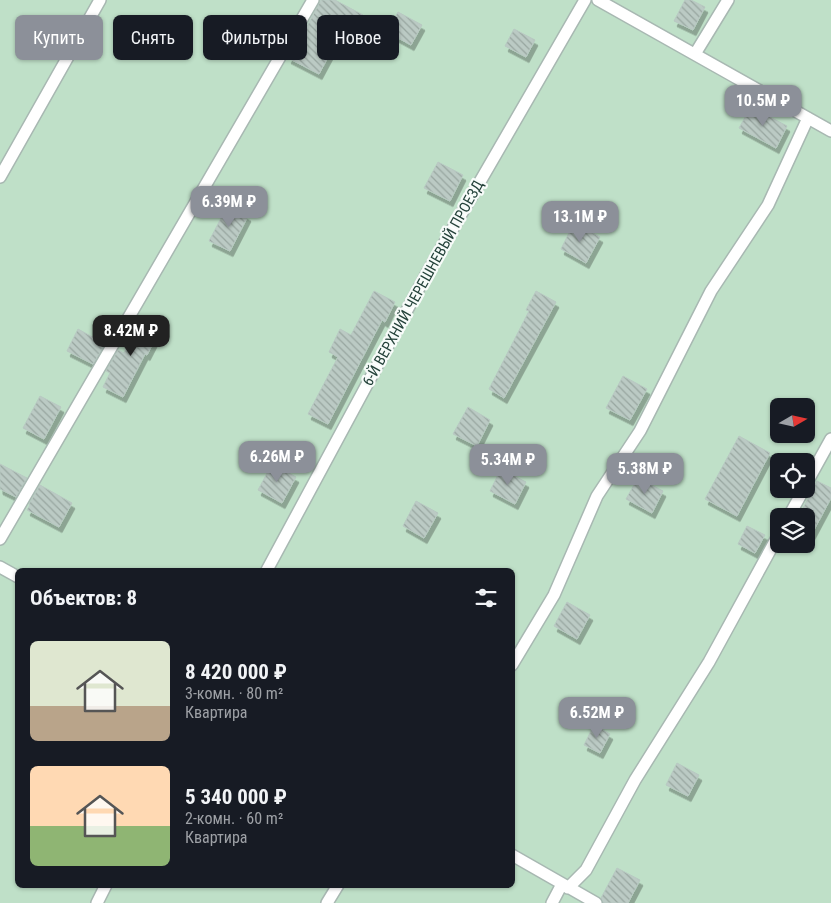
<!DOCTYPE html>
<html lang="ru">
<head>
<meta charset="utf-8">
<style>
	body { margin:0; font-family:"Roboto Condensed",sans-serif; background:#242831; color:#f1f3f6; height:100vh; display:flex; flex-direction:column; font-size:19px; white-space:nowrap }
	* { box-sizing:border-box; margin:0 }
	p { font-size:16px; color:#9ea1a6 }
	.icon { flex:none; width:28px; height:28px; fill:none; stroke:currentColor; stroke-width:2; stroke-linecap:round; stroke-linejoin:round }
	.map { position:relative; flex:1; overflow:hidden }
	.drawer { position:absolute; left:15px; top:568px; width:500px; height:320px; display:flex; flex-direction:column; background:#171b24; border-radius:8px; box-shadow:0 1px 4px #0004 }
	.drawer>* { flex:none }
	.banner { position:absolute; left:15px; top:15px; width:500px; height:45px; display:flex; gap:10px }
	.needle { width:32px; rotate:81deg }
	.buttons { position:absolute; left:770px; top:398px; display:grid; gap:10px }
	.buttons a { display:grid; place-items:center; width:45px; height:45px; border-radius:8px; background:#171b24; box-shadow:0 1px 4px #0004; font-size:25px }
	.price { position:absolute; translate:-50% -42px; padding:0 11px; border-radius:10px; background:#8c9099; color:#fff; font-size:16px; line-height:32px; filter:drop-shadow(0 1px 2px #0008) }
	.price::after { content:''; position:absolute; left:50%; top:30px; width:15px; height:11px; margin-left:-8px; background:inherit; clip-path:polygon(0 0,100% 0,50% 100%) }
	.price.current { background:#222; color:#fff }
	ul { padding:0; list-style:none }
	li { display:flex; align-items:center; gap:15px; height:125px; padding:0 15px }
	li span { display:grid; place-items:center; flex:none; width:140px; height:100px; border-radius:8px; color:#555 }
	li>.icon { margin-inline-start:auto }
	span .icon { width:60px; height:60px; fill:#fffc; stroke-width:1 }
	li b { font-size:21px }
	h2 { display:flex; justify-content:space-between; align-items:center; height:60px; padding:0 15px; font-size:21px }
	.chip { padding:0 18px; border-radius:8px; background:#171b24; box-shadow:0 1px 4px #0004; font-size:18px; line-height:45px }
	.chip.current { background:#8c9099; color:#fff }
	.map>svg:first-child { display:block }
	.green { fill:#bfe0c8; fill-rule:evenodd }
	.building { fill:url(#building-back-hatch); stroke:#b8c9c2; filter:url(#shadow) }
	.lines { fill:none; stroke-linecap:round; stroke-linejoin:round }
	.lane-casing { stroke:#a8b8b2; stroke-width:14 }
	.lane { stroke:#fff; stroke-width:11 }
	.labels { text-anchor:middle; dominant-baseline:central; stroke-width:4.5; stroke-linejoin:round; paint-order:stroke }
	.street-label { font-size:15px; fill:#24423a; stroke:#f7fbf9 }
</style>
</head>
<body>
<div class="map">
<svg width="831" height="903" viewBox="0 0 831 903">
	<defs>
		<pattern id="building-back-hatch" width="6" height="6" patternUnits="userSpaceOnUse" patternTransform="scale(1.25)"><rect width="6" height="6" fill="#bbcac4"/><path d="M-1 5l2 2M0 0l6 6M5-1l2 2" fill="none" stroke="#98a6a0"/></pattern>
		<filter id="shadow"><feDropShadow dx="3" dy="5.5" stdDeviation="0" flood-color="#0004"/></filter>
	</defs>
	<rect width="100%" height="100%" fill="#e6efeb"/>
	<path class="green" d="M0 0H831V903H0ZM779 406H806V434H779ZM779 461H806V489H779ZM779 516H806V544H779ZM18 570H512V885H18Z"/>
	<path class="building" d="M321 0H335L363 15 350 38 341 33 319 74 288 58 301 38Z
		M685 0H691L705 7 693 30 674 21Z
		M398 12 422 25 411 45 387 32Z
		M262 18 287 30 275 51 251 39Z
		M514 29 535 40 526 57 505 46Z
		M751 107 787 126 776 148 739 128Z
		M438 162 463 175 450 201 424 188Z
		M228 205 248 216 230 251 209 241Z
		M574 223 600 237 586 263 561 249Z
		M374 291 395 302 385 322 382 320 328 424 308 414 338 357 329 352 340 329 351 335Z
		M536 291 556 302 504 398 489 389 529 311 526 310Z
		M143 316 162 326 147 355 145 354 123 397 103 387 110 373 106 371 118 350 124 353Z
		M78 329 105 344 93 364 67 351Z
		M623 376 647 389 630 420 606 408Z
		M40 396 61 407 44 439 23 428Z
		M468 407 490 420 477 446 453 434Z
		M739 436 770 453 737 516 705 499Z
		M0 464 27 478 16 497 0 489Z
		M272 464 296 477 282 503 258 490Z
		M501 469 526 482 515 504 490 491Z
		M638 478 663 491 652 513 626 499Z
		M817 481 831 488V498L806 545V516H799Z
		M40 485 72 503 59 527 27 510 30 505 29 504Z
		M416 501 438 513 424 538 403 526Z
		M747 526 765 535 755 553 738 544Z
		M567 602 590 615 577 639 554 626Z
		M594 725 610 734 600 753 584 745Z
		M677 763 699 775 688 796 666 785Z
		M617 868 640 880 628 903H603L601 898Z"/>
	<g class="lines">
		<defs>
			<path id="lane" d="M598 0 831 131
				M695 54 728 0
				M0 177 100 0
				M806 484 831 439
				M789 516 804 489
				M0 539 313 0
				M0 567 18 577
				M267 570 426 275 585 0
				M512 665 554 595 597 496 640 431 711 291 768 205 808 118
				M512 855 596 903
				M568 888 586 870 635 780 709 662 779 534
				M97 903 106 885
				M327 903 338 885
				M552 903 562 884"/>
		</defs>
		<use href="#lane" class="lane-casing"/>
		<use href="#lane" class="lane"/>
	</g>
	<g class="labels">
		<g class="street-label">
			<text transform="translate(423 283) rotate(-61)">6-Й ВЕРХНИЙ ЧЕРЕШНЕВЫЙ ПРОЕЗД</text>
		</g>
	</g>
</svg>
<div class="buttons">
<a><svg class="needle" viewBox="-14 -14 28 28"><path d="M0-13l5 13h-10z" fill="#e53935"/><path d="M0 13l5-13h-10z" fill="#9ea1a6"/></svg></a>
<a><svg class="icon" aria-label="locate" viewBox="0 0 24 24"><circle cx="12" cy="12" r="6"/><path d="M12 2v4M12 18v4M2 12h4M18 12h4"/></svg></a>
<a><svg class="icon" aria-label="layers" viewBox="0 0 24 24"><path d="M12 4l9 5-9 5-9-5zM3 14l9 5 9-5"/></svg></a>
</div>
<b class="price" style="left:763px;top:127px">10.5M ₽</b>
<b class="price" style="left:229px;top:228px">6.39M ₽</b>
<b class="price" style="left:580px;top:243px">13.1M ₽</b>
<b class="price current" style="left:131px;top:357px">8.42M ₽</b>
<b class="price" style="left:277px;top:483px">6.26M ₽</b>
<b class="price" style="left:508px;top:486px">5.34M ₽</b>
<b class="price" style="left:645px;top:495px">5.38M ₽</b>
<b class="price" style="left:597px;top:739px">6.52M ₽</b>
<div class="banner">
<a class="chip current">Купить</a>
<a class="chip">Снять</a>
<a class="chip">Фильтры</a>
<a class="chip">Новое</a>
</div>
<section class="drawer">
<h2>Объектов: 8<svg class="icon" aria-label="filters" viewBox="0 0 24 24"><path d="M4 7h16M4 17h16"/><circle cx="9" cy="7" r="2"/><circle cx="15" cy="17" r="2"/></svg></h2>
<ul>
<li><span style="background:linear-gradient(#dfe7d0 65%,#b9a48a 0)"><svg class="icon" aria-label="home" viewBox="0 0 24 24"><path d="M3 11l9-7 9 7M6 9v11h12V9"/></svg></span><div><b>8 420 000 ₽</b><p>3-комн. · 80 m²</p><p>Квартира</p></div></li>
<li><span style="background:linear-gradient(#ffd9b3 60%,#8fb573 0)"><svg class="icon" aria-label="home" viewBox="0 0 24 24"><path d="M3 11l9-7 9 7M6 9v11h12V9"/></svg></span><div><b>5 340 000 ₽</b><p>2-комн. · 60 m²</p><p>Квартира</p></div></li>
</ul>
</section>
</div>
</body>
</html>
